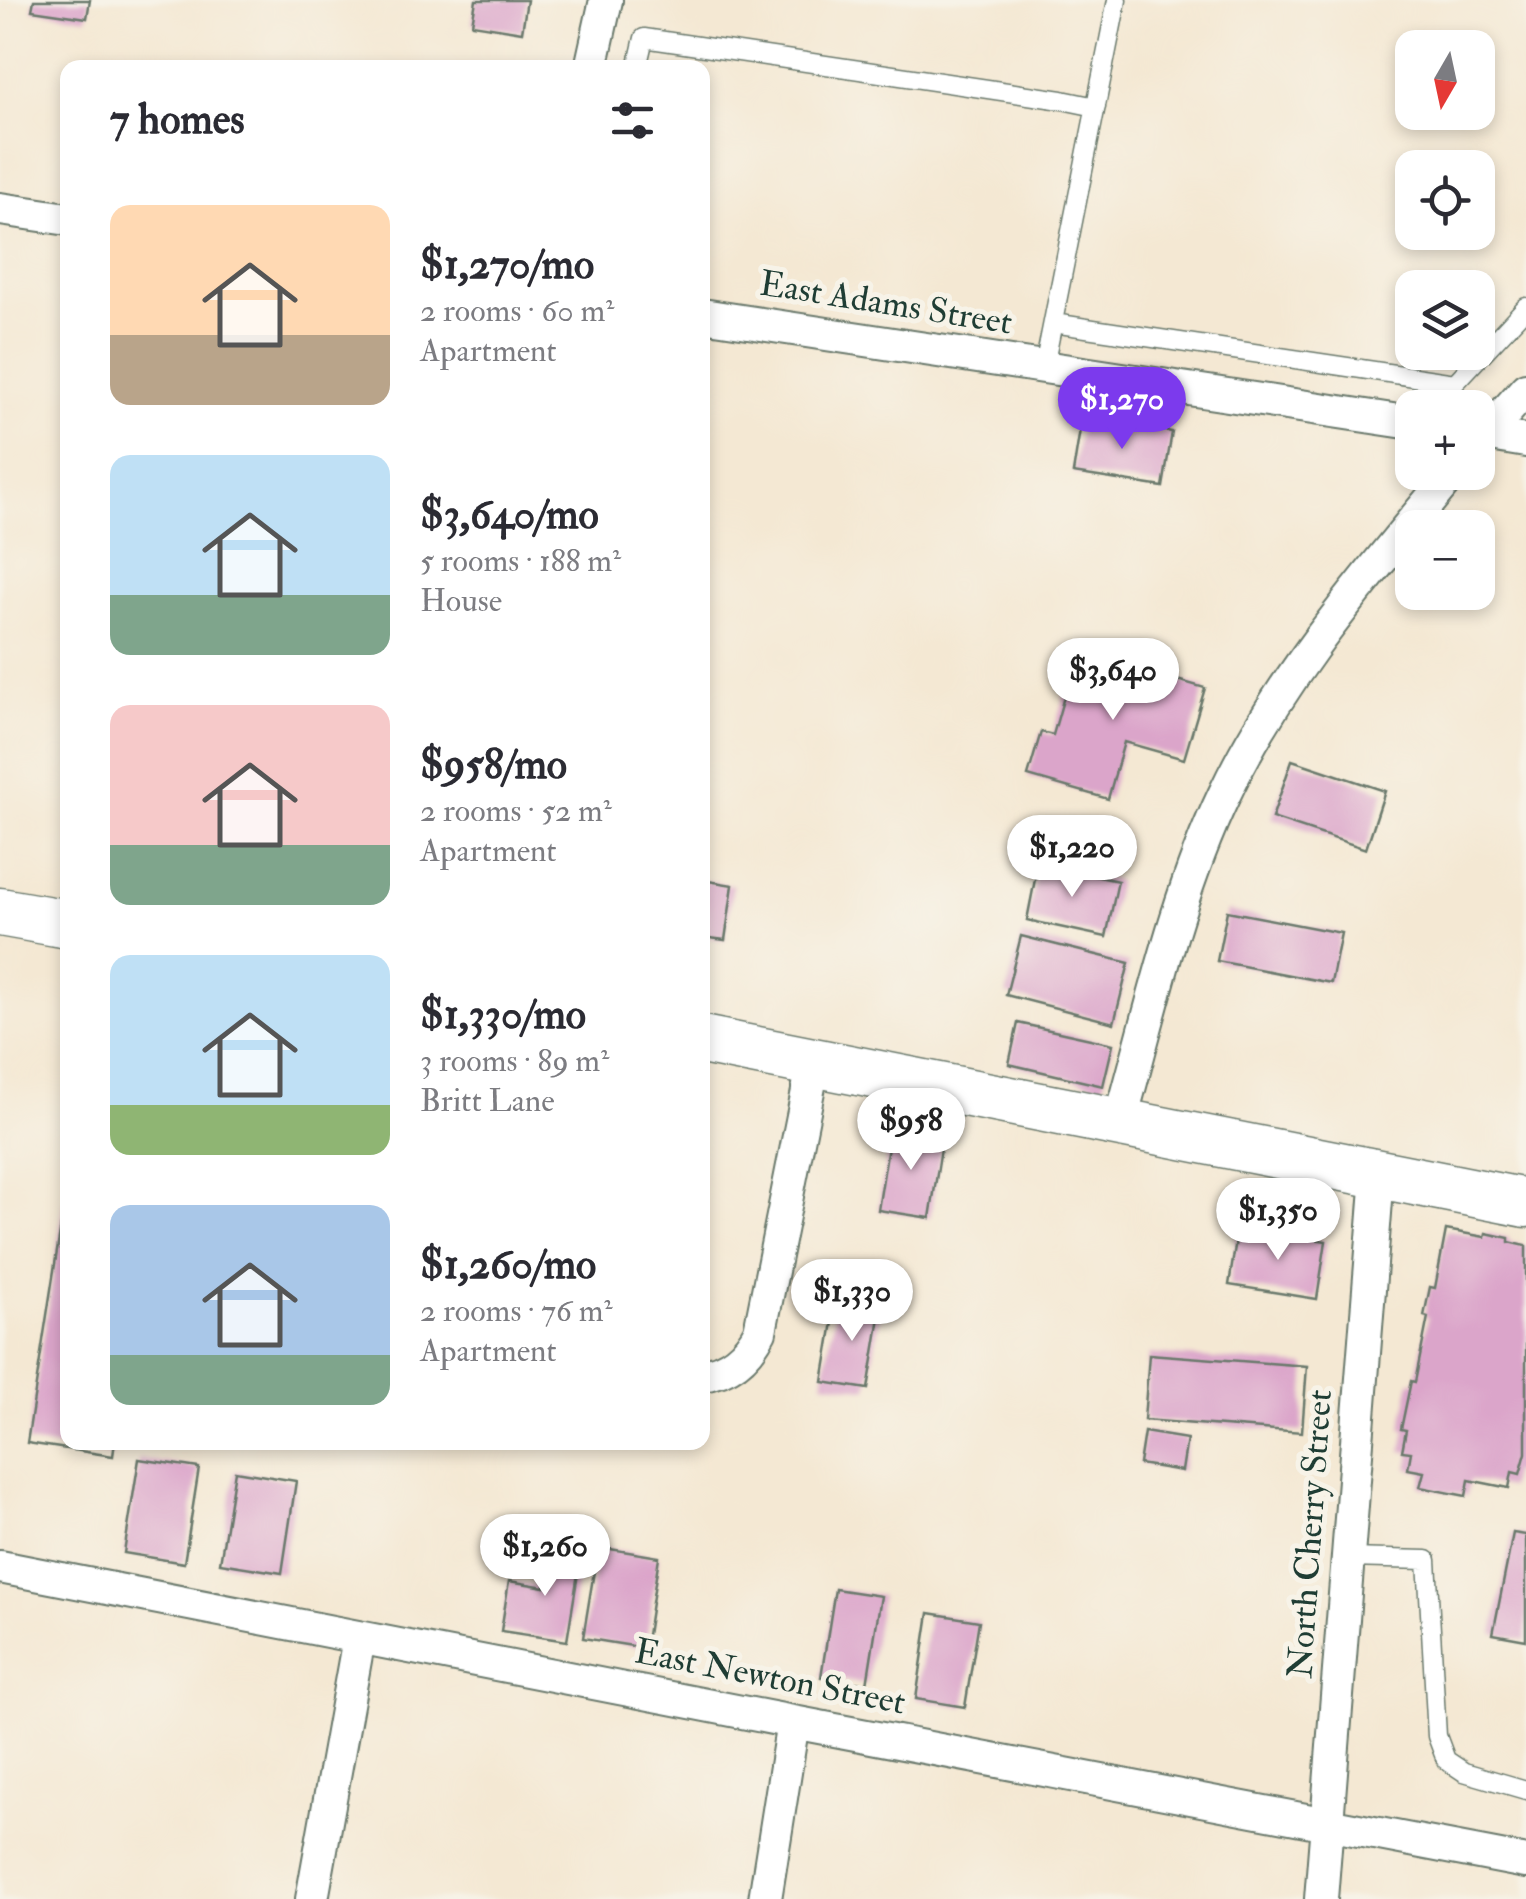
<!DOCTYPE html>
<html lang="en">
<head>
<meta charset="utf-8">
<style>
	body { margin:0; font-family:"IM FELL Double Pica",serif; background:#f7f7f7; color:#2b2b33; height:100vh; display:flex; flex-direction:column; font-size:38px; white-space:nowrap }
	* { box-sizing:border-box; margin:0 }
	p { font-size:32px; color:#7c7c81 }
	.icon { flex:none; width:55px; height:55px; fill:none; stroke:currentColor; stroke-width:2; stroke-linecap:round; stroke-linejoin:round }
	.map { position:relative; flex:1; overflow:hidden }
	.drawer { position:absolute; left:60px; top:60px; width:650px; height:1390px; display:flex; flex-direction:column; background:#fff; border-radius:20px; box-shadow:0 5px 15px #0003 }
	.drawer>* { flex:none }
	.needle { width:65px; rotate:189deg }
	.buttons { position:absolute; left:1395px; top:30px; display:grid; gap:20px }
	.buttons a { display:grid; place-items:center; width:100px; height:100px; border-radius:20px; background:#fff; box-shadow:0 5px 15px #0003; font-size:50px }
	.price { position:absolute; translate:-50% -85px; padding:0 22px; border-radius:35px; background:#fff; color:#222; font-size:32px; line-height:65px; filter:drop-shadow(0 2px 5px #0008) }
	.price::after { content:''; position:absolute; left:50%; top:60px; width:30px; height:22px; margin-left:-15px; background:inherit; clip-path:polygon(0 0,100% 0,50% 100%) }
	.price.current { background:#7c3aed; color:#fff }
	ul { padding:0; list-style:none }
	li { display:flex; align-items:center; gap:30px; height:250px; padding:0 50px }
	li span { display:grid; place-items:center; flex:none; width:280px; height:200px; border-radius:20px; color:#555 }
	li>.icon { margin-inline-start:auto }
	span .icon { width:120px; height:120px; fill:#fffc; stroke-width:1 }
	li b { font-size:42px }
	h2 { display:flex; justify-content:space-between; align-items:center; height:120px; padding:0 50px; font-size:42px }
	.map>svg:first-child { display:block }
	.building { fill:#dba5ca }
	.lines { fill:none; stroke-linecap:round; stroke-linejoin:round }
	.lane-casing { stroke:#6a796c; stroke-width:21 }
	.street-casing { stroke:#6a796c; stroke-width:36 }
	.secondary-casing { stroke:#6a796c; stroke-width:51 }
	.lane { stroke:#fff; stroke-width:18 }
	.street { stroke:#fff; stroke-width:32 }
	.secondary { stroke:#fff; stroke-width:48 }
	.labels { text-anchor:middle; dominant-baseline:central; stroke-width:10; stroke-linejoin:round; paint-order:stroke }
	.street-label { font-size:35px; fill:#1f3d34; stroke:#f7f3e8 }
</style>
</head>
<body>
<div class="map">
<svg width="1526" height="1899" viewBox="0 0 1526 1899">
	<rect width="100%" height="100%" fill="#f7f3e8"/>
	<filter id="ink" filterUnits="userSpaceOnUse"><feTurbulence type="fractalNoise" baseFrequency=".01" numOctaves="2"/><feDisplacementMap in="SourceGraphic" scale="20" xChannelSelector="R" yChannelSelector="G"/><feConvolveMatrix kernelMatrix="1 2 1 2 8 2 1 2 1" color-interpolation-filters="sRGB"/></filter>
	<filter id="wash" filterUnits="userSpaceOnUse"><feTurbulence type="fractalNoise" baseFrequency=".0048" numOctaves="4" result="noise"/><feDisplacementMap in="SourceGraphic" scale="40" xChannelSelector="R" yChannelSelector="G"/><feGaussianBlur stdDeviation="2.25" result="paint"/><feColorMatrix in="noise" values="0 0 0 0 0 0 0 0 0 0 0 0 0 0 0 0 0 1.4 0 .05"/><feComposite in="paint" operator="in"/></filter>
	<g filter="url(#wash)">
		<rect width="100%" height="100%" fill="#f4e8d3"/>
		<g id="blocks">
			<path class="building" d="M34 0H90L87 18 32 10Z
				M476 0H527L522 32 472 24Z
				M1082 417 1172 432 1163 487 1073 473Z
				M1077 651 1205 688 1184 759 1124 742 1108 799 1028 776 1041 732 1053 735Z
				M1292 760 1385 791 1366 849 1272 818Z
				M1038 864 1118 881 1106 937 1027 920Z
				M702 880 733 885 725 940 702 937Z
				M1227 911 1341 933 1331 983 1217 961Z
				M1021 936 1129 963 1114 1023 1006 995Z
				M1018 1023 1113 1044 1103 1086 1009 1064Z
				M891 1128 943 1136 930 1218 878 1210Z
				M65 1200H68V1442H115L113 1456 27 1443Z
				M1238 1227 1326 1241 1317 1299 1229 1285Z
				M1446 1230 1485 1237 1486 1233 1509 1238V1242L1526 1246V1453L1520 1474 1512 1472 1509 1488 1469 1480 1466 1496 1420 1487 1424 1472 1408 1469 1411 1452 1402 1451 1406 1430 1401 1429 1411 1381 1415 1382 1428 1317 1424 1316 1430 1287 1435 1288Z
				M837 1298 882 1305 868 1389 823 1382Z
				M1149 1354 1307 1366 1302 1432 1144 1420Z
				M1144 1432 1187 1439 1182 1471 1139 1464Z
				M139 1459 199 1468 184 1563 124 1553Z
				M235 1471 296 1481 282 1573 220 1563Z
				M1513 1533 1526 1535V1640L1493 1634Z
				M551 1544 582 1549 567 1641 501 1631 509 1581 545 1587Z
				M598 1547 659 1557 645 1648 583 1638Z
				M835 1589 881 1596 867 1684 821 1677Z
				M929 1613 979 1621 965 1707 916 1699Z"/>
		</g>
	</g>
	<g filter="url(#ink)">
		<use href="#blocks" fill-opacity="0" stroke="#6a796c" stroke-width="2.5"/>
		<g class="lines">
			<defs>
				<path id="lane" d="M637 68 644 38 1062 100 1096 107
					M1053 323 1455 383 1526 307
					M1044 367 1117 0
					M1347 1558 1427 1560 1437 1736 1446 1760 1464 1772 1526 1790"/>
				<path id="street" d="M591 68 606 0
					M0 209 68 219
					M702 315 1412 423
					M1478 433 1526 441
					M1478 443 1526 389
					M1120 1122C1151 1012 1175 898 1224 795 1280 675 1370 574 1453 472
					M702 1375C730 1371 748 1355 760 1331L814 1061
					M0 1567 793 1722 1526 1862
					M312 1899 359 1638
					M765 1899 793 1722
					M1321 1899 1378 1175"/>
				<path id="secondary" d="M0 912 68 924
					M702 1040 1526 1203"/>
			</defs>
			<use href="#lane" class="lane-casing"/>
			<use href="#street" class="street-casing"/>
			<use href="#secondary" class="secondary-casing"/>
			<use href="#lane" class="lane"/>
			<use href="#street" class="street"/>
			<use href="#secondary" class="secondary"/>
		</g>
	</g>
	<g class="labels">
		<g class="street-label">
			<text transform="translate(886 303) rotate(9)">East Adams Street</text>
			<text transform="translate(1310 1534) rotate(-86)">North Cherry Street</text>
			<text transform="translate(770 1677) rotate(11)">East Newton Street</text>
		</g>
	</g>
</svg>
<div class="buttons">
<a><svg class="needle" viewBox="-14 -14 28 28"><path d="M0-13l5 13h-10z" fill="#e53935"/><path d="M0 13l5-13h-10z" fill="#7c7c81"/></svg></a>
<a><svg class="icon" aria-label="locate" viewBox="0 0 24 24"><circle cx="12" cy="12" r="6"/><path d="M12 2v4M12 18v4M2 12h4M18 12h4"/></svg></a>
<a><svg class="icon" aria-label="layers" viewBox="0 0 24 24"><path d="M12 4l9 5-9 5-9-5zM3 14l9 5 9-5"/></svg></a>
<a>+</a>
<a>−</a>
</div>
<b class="price current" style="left:1122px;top:452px">$1,270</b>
<b class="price" style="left:1113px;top:723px">$3,640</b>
<b class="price" style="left:1072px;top:900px">$1,220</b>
<b class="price" style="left:911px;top:1173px">$958</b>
<b class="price" style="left:1278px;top:1263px">$1,350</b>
<b class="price" style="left:852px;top:1344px">$1,330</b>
<b class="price" style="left:545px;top:1599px">$1,260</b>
<section class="drawer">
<h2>7 homes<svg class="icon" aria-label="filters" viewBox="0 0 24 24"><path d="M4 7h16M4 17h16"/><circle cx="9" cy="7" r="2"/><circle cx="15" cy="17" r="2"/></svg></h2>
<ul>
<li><span style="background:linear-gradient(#ffd9b3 65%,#b9a48a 0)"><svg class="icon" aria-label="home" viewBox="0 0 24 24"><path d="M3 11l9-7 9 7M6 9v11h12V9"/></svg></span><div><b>$1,270/mo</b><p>2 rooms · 60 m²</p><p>Apartment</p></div></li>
<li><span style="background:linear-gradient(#bfe0f5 70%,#7fa58c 0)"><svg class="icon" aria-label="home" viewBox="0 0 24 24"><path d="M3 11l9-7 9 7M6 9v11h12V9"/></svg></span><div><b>$3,640/mo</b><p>5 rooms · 188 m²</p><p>House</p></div></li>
<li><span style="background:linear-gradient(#f6c9c9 70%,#7fa58c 0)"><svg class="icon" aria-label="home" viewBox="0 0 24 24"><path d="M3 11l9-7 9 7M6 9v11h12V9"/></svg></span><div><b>$958/mo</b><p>2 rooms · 52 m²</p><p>Apartment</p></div></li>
<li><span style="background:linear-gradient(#bfe0f5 75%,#8fb573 0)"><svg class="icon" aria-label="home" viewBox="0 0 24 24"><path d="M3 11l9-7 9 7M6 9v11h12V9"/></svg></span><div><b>$1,330/mo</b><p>3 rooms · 89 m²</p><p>Britt Lane</p></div></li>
<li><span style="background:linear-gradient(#a9c7e8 75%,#7fa58c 0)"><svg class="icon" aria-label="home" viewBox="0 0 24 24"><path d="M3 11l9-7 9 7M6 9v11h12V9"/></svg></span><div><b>$1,260/mo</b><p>2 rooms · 76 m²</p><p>Apartment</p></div></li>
</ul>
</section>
</div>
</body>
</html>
